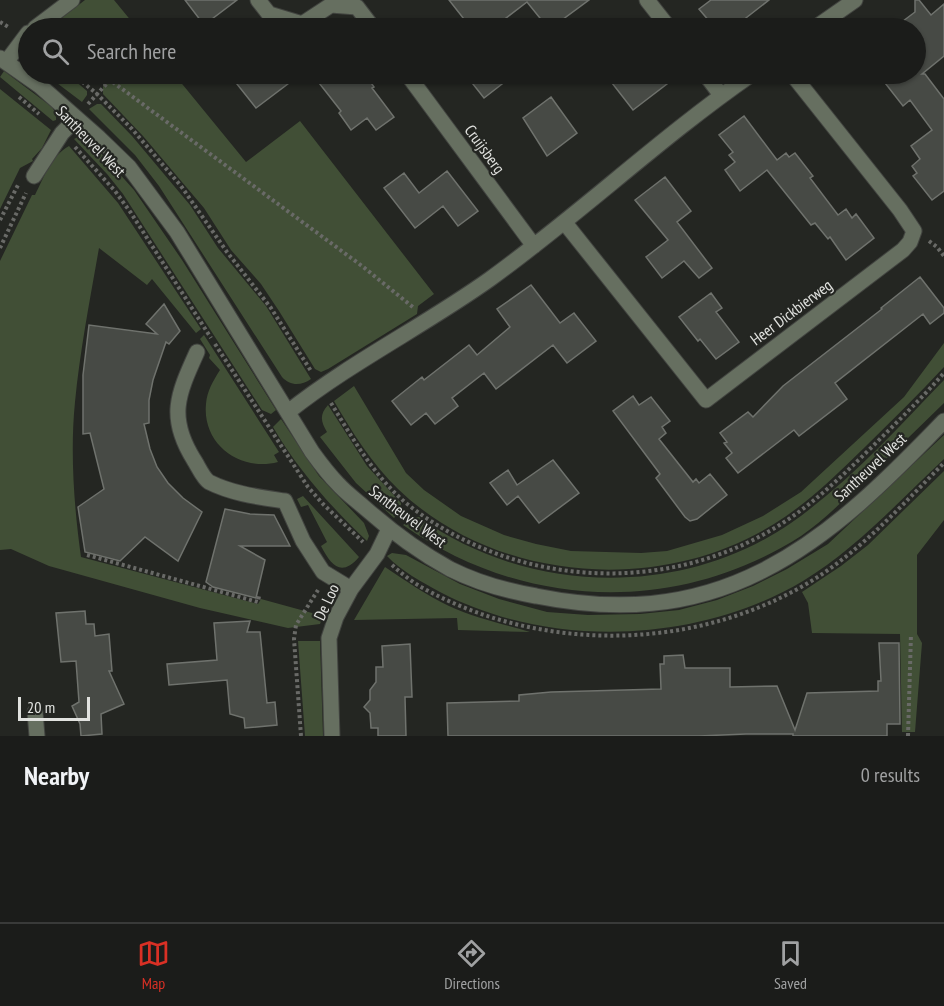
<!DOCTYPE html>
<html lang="en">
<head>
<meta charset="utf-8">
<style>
	:root { --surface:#1b1c1a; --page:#282927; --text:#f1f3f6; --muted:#a0a1a2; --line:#393a39; --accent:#d93025 }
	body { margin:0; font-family:"PT Sans Narrow",sans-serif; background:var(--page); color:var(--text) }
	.scale { position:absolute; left:18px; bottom:15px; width:72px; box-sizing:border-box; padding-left:6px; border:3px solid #e1e2df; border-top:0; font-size:16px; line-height:21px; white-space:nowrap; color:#e1e2df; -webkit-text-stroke:4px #242622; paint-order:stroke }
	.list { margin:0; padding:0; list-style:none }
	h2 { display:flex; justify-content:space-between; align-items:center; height:78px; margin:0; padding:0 24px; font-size:26px }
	h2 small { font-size:20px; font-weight:400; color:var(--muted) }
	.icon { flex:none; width:33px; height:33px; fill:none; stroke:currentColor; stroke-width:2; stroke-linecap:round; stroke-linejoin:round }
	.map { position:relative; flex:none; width:944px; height:736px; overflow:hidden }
	.search { position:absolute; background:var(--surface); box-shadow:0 2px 4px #0004; left:18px; right:18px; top:18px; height:66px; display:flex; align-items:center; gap:15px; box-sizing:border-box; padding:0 21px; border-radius:33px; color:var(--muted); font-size:22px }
	.sheet { height:186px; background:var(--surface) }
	nav { display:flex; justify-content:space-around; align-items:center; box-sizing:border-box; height:84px; border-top:2px solid var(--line); background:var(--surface); font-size:16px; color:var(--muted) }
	nav a { display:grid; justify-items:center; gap:3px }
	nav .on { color:var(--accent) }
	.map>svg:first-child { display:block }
	.green { fill:#414f36 }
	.building { fill:#474a45; stroke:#6f726d; stroke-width:1.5 }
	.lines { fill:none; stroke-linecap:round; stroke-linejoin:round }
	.minor-casing { stroke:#424440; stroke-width:17 }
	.path { stroke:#696a67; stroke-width:4; stroke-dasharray:3 3; stroke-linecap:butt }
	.minor { stroke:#666f60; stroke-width:15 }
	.labels { text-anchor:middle; stroke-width:4.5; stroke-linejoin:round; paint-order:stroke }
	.street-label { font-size:16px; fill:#e1e2df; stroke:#242622 }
</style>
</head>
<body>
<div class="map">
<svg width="944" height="736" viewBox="0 0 944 736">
	<rect width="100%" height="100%" fill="#242622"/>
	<path class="green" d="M85,0H114L137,28H49Z
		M4,71L52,107L56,114V120L53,121L0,77Z
		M45,74H67L87,91V95L82,102Z
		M92,74H174L246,162L300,121L434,294L418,306L417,314L328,369L321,372L315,369L279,311L261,284L231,250L204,208L143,136L103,94V84Z
		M0,89L51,130L42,148L32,159L33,161L20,168L0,209Z
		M97,104H101L132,136L190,205L218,248L266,306L311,379C301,386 290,386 282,377L159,186L135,155L89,109Z
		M78,137L91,142L134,190L182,260L276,410L271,414L262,410L123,194L107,174L74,139Z
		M69,146L118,203L201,329L196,333L152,279L147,285L99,248C90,299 80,351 75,402C70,452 74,507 81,557L258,604L261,599L323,616L320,624L288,628L200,608L49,566L11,549L0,550V261L32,195H35C44,177 51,156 69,146Z
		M204,335L279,452L274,455L278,462C241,472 202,445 206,404C207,391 213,381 220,370L209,358L210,355L200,339Z
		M944,343V367C918,395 891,421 864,448C835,476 808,503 774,524C660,595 496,583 398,489C372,464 352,432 334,401L354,386L406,473L424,490L461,516L504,535L536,544L571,551L641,553L667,551L722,535L763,516L801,492L904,397Z
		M944,380V403C917,429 890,456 862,482C843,501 823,521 801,536C677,615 523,610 403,525L413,517H419C527,595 681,599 791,523C848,483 896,430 944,380Z
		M328,405L367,466L401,503V510L394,518L356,483L320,437L327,432C321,422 319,415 328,405Z
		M281,419L319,476L364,523L369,536L367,541C331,507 298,470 273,427Z
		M944,435V459C898,502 857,548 803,581C697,644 549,649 440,592C422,582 401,571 387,556L392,553L406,555L460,584L499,599L547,612L588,615L640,614L679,610L717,600L753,586L787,569L828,544Z
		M944,471V520L917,555V634L922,643L915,732H902L900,634L812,633L808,603L802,592L841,566L868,545Z
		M303,496L359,557C341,578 331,565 321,546L327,542L308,505L301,507L297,499Z
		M385,567C406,581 426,595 449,606C475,618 503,624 530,632L458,630L457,618L354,620Z
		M298,641H320L323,736H305Z"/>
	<path class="building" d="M185,0H237L204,25Z
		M449,0H589L551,28H548L527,2L493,28H471Z
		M711,0H769L733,28H715L699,9Z
		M915,0H919L931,15L944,4V56L922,74H925L944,99V191L932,200L913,176L917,173L912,166L920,159L911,146L932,130L910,100L903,106L878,74H915V28H894L915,12Z
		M229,74H301L256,108Z
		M312,74H365L374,87L372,88L394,117L376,130L367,118L351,130L339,113L341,111Z
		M465,74H515L484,98Z
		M605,74H680L633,110Z
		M551,97L577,133L547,156L523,118Z
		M744,116L777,160L786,153L789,157L795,153L813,176L810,178L838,215L846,209L852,218L856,214L874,238L846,260L830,237L828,239L815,223L811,225L767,170L740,191L725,170L735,162L729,155L733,152L719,135Z
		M447,171L478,211L458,226L443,206L415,228L384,188L404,173L419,193Z
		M665,177L691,211L677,222L712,268L699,278L684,261L662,278L646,257L668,240L635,200Z
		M920,277L944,308V313L930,324L923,314L835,383L847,399L799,436L794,430L738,473L726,458L732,453L724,443L727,442L720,433L748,412L753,417L783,386L882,309L881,308Z
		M531,285L560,323L574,313L596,341L567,363L553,345L496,389L484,373L452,398L458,406L435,424L426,413L411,425L392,401L422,377L424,380L469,345L477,355L510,327L497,309Z
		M711,293L722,308L716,312L739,342L716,359L700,339L698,341L679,317Z
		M164,304L180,331L169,344L166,342L153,380L149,400V423L144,424L150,449L157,467L168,483L183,498L202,512L178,561L145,537L120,561L85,552L78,507L104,489L90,433L83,434V375L89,325L157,334L146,324Z
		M633,396L639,405L651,397L670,421L662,427L666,433L659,439L693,482L696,479L699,483L710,474L727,495L697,519L690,521L685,517L656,478L660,474L613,411Z
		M553,460L579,493L539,523L518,496L507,505L490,483L508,470L517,485Z
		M225,509L250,514L274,515L290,546H240L265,560L256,598L213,587L206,582Z
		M85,611L86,624H94L95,636L109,634L112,671H109L124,704L101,714L102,734L81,736L80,724L72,706L79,702L76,661L61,662L56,613Z
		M250,621L247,632H260L267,703L275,702L277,725L245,728L244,718L230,714L227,680L169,685L167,664L217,660L214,623Z
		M879,643H899L900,724H887V736H793V734H746L699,736H448L447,703L519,701V695L551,692L661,689L660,664H664V656L683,655L685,668H730V687L777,686L795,730L807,693L878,691V681H881Z
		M410,644L412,697H405L406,736H378V728H371L370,713L364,707L370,700V690L376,682V667H383L382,646Z"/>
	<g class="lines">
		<g class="minor-casing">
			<path id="minor" d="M258,0L269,14L302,24L331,5L357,7L373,28
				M647,0L669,28
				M35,28L72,0
				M815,28L855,0
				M0,58L40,86L99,138L129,167L177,232L312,452C320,463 328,474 338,484C346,493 356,500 365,508C391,531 419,552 450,569C476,582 507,591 536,596C616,612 689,608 762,571C833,535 890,477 944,421
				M7,61L28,33
				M407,74L534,246
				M705,74L721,95
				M34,176L62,133L76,119
				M565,223L706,400L903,250L910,242L914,231L900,210L792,74
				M197,352C178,394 167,417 194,460C198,466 203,478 209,482C233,494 259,497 285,501L303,541L323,572L351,589
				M288,412C351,362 424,326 490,279C580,214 661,137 752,74
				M35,712L37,736
				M332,736L329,638L336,617L351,589L377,554L389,529"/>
		</g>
		<path class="path" d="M0,22L10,28
			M73,74L97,94L132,129L181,186L227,252L271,308L311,371
			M19,97L39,114
			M88,104L110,80L362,266L414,308
			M75,147L115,191L131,213L211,338
			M0,220L18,185
			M929,241L937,247L944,256
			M0,248L26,193
			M215,344L308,487L323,504L363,542
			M331,403C353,439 377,481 411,507C514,586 661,596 773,529C812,506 842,476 874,445C898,421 922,398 944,373
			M87,555L258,602L259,596
			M392,565C401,573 411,581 421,587C539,653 692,652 808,583C860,552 902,505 944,463
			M301,736L294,639L296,625L318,590
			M908,736L911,634"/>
		<use href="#minor" class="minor"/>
	</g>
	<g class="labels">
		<g class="street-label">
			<text transform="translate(91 141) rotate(46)" y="6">Santheuvel West</text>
			<text transform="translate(485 149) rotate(54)" y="6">Cruijsberg</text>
			<text transform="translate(791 312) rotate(-37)" y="6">Heer Dickbierweg</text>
			<text transform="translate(870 467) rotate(-43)" y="6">Santheuvel West</text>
			<text transform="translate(408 516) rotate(37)" y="6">Santheuvel West</text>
			<text transform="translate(326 602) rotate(-65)" y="6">De Loo</text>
		</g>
	</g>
</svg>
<div class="scale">20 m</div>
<div class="search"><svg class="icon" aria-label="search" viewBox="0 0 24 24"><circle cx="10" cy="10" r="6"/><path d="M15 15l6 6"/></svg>Search here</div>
</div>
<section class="sheet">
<h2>Nearby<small>0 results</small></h2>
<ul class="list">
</ul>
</section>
<nav>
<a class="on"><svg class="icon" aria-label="map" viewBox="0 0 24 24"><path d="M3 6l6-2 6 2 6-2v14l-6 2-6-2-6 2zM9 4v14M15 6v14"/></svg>Map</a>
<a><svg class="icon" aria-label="directions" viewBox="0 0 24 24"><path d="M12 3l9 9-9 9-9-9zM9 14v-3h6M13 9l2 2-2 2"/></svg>Directions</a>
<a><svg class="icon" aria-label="saved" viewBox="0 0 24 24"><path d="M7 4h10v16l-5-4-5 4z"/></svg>Saved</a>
</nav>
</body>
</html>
